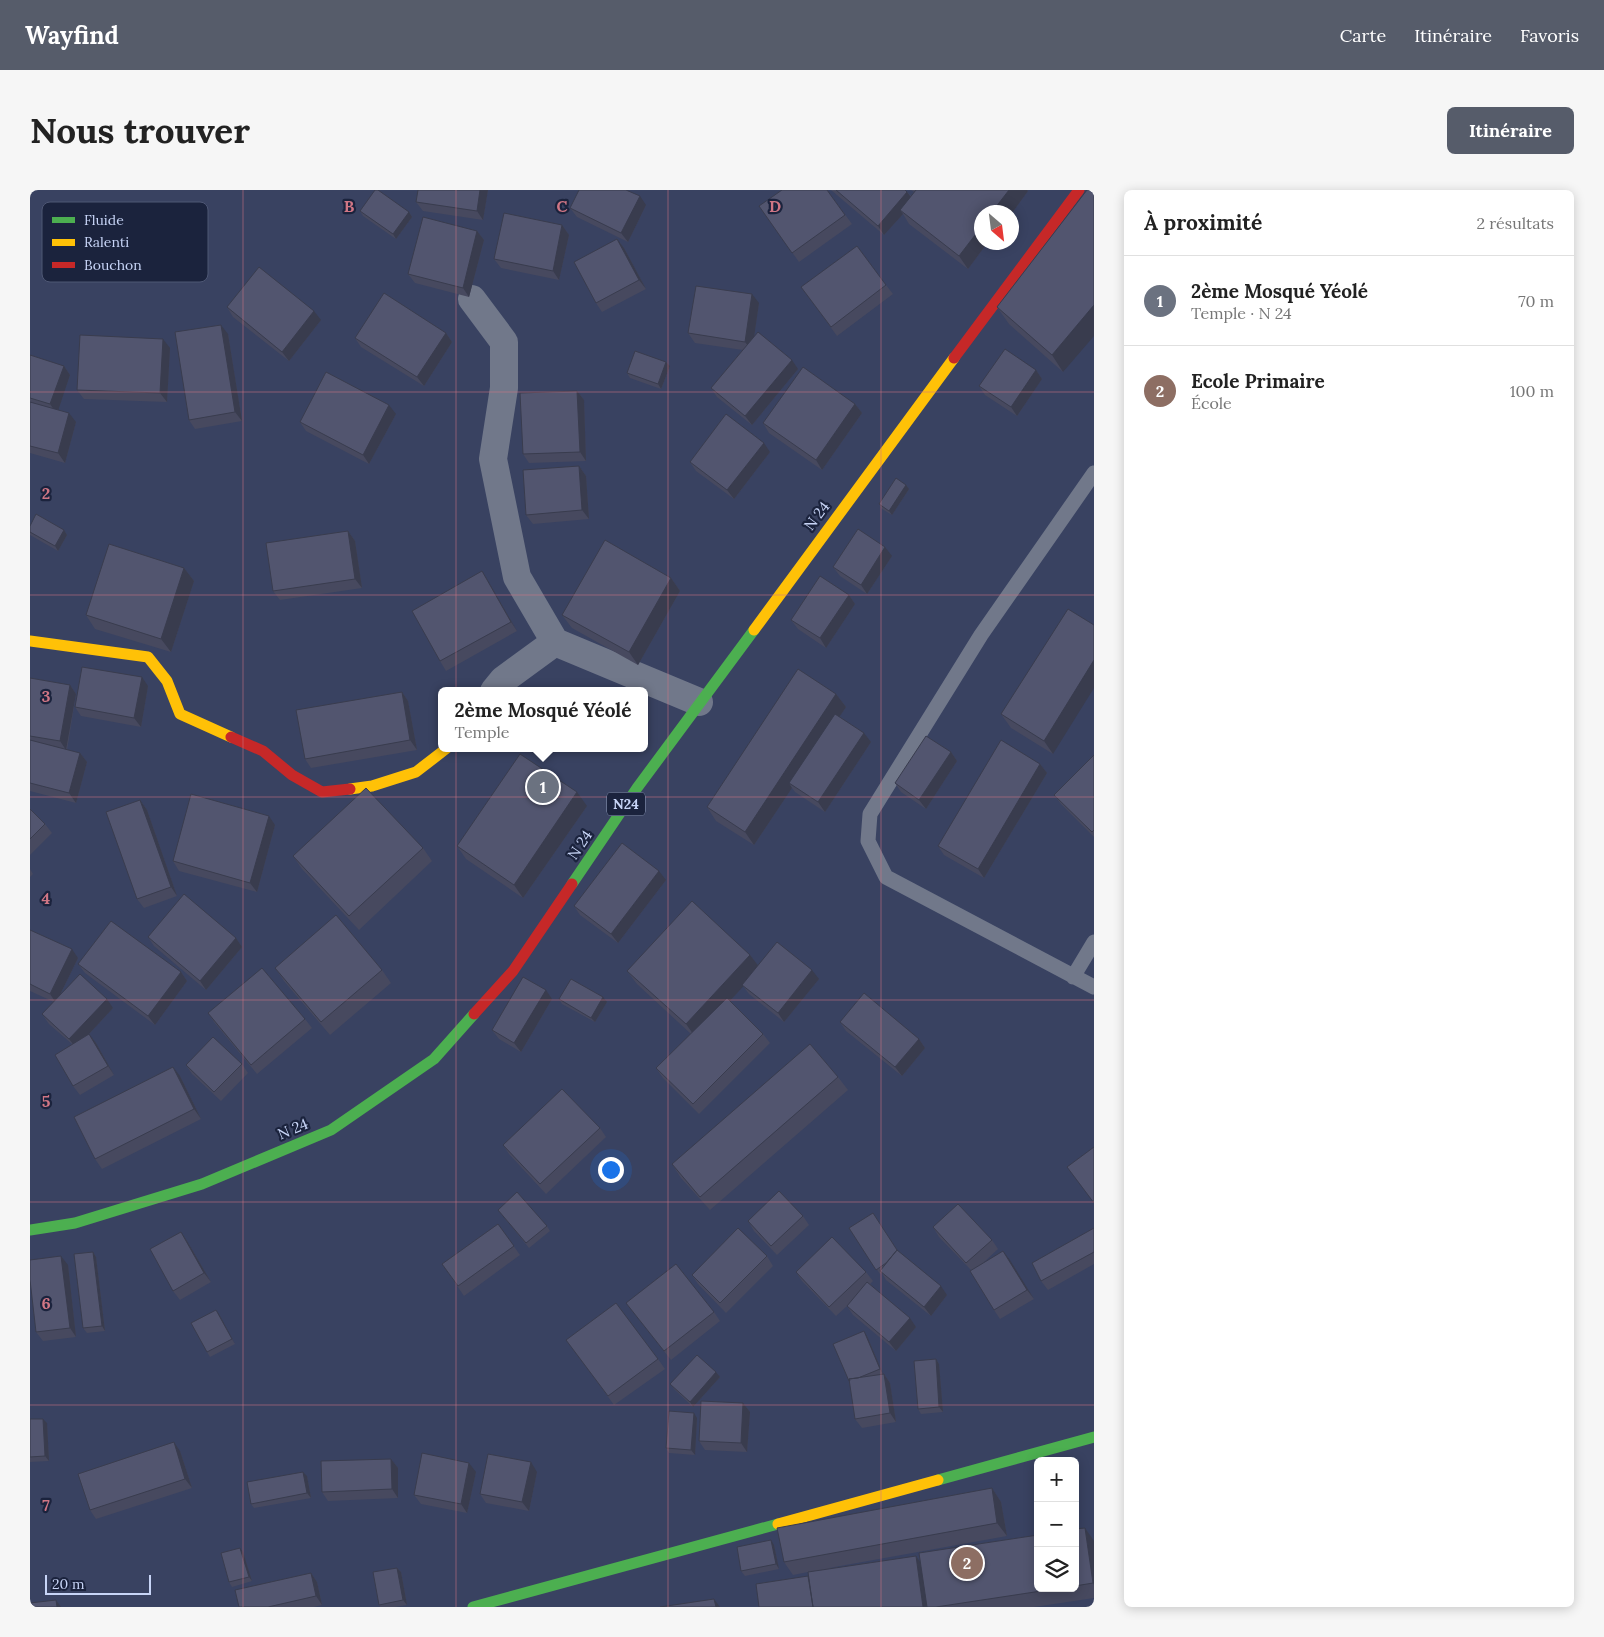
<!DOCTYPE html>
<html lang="fr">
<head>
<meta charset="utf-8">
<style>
	:root { --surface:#fff; --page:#f6f6f6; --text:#222; --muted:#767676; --line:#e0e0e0; --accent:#565c6a }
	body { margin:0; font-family:Lora,serif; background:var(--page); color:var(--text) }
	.controls { position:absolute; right:15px; bottom:15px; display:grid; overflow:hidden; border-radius:8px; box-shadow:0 2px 12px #0003 }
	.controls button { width:45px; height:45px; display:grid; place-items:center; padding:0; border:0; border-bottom:1px solid var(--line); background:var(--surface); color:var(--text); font:25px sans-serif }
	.compass { position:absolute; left:944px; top:15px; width:45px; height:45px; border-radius:50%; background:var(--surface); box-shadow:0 2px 12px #0003; rotate:152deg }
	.scale { position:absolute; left:15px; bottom:12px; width:106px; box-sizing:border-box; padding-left:5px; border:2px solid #c8d5f7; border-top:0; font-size:14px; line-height:18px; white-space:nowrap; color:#c8d5f7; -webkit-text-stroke:4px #1b233d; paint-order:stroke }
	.you { position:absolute; left:580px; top:979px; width:18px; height:18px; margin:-12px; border:4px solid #fff; border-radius:50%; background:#1a73e8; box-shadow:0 0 0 8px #1a73e833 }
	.badge { display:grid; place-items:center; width:32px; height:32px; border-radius:50%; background:var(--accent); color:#fff; font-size:16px; font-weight:700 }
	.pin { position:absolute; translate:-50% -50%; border:2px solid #fff; box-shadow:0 1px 5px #0006 }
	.popup { position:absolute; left:408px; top:497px; width:210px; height:65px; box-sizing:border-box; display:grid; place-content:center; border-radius:8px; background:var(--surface); filter:drop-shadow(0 1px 4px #0005); font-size:16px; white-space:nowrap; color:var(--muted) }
	.popup b { font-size:19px; color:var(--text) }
	.popup::after { content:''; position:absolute; left:50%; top:100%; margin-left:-10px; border:10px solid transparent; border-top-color:var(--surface) }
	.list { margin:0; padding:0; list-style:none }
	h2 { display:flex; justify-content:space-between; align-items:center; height:65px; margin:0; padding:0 20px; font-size:21px }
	h2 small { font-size:16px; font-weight:400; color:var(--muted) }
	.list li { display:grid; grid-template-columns:32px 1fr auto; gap:15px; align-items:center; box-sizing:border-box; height:90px; padding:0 20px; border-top:1px solid var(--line) }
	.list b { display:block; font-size:19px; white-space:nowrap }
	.list p { margin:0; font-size:16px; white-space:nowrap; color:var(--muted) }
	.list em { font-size:16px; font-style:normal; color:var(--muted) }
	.icon { flex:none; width:28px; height:28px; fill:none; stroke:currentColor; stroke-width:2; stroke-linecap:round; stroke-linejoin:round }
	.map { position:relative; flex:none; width:1064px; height:1417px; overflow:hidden; border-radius:8px }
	header { display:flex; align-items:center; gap:30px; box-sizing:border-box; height:70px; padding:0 25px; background:var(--accent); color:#fff }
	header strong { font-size:24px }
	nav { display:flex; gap:28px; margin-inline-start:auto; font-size:18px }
	.intro { display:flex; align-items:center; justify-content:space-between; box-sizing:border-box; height:120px; padding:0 30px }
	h1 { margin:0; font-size:35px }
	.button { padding:12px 22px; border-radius:8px; background:var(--accent); color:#fff; font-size:18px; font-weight:700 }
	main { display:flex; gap:30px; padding:0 30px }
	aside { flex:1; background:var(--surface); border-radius:8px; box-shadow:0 2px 12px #0003 }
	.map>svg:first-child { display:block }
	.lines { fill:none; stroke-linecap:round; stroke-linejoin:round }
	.lane { stroke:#71788a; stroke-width:15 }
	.street { stroke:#71788a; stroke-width:28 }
	.fast { stroke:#4caf50; stroke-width:11 }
	.slow { stroke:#ffc107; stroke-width:11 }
	.jam { stroke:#c62828; stroke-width:11 }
	.wall { fill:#47495f }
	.shaded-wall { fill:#393c4e }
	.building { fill:#52556f; stroke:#393c4e }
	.grid { fill:none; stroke:#d07685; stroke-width:1; stroke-opacity:0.55 }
	.labels { text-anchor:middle; stroke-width:4.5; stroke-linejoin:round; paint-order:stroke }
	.shield { fill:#1b233d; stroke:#94a0bf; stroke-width:1 }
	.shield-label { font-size:14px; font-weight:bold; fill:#c8d5f7 }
	.street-label { font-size:15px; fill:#c8d5f7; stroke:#1b233d }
	.key { fill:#1b233d; stroke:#4f5875; stroke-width:1 }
	.key-label { font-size:14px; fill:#c8d5f7 }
	.grid-label { font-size:16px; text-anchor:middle; font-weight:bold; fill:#d07685; stroke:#1b233d; stroke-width:4.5; stroke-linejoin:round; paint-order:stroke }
</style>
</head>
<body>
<header>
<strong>Wayfind</strong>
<nav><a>Carte</a><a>Itinéraire</a><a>Favoris</a></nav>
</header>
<div class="intro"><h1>Nous trouver</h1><a class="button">Itinéraire</a></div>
<main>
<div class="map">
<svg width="1064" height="1417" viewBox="0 0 1064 1417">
	<rect width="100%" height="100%" fill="#394261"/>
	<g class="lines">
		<path class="lane" d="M1064,283L951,445L840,624L838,651L856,687L1064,797
			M1043,787L1064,752"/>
		<path class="street" d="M442,109L474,152V198L463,269L487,387L525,452
			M464,501L473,490L525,452L669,512"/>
		<path class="fast" d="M542,694L607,598L724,440
			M0,1040L45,1033L172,994L301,940L404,869L444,824
			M908,1290L1064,1247
			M443,1417L748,1334"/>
		<path class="slow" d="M724,440L924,168
			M0,451L118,467L137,491L150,524L201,547
			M320,599L342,596L386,582L417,558
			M748,1334L908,1290"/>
		<path class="jam" d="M924,168L1049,0
			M201,547L233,561L262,585L292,602L320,599
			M444,824L483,781L542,694"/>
	</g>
	<path class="wall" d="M388,0H458L453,30L393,21L386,12Z
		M797,0L822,34L769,72L729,16Z
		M801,0H875L881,6L884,2L881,0H997L998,1L982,23L952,22V52H958L938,79L879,34L873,24L854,45Z
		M1057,0L1033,182L979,134L967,117Z
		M616,15L598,52L547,27L540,18Z
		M330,21L379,22L382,27L366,49L333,26Z
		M532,35L539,45L529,90L471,78L464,69Z
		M447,41L454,50L439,107L385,93L378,84Z
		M587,49L594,58L616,99L572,122L566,113Z
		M856,95L863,104L807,146L778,106Z
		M729,113L724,146L768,179L722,235L687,207L681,198L713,160L665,153L658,143Z
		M197,117L291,130L259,171L203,127Z
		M416,143L422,152L394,196L331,157L325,148Z
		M198,144L212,231L165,239L159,230Z
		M140,158L137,212L54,209L47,200Z
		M0,165L34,176L40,185L28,220L46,232L35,273L0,263Z
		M636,172L640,176L631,199L600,188L597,183Z
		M1006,180L1012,189L987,226L955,205L949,196Z
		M547,201L554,210L556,271L499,273L493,264Z
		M825,214L832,223L792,280L739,243L733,233Z
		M366,224L339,274L276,241L270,232Z
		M740,262L704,309L666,281L660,272Z
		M549,276L556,286L559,329L503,334L496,325Z
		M876,295L879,299L862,325L852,319L849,314Z
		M0,336L34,340L37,345L28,361L0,345Z
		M318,341L325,351L332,398L250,410L243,401Z
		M862,366L837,404L810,386L803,377Z
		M154,378L164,391L141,462L65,439L56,425Z
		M452,381L458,391L487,441L416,481L410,471Z
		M641,388L650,401L608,475L542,438L532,425Z
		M819,405L825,414L796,458L768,439L761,430Z
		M1064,435L1023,564L981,538L971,524Z
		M0,488L40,495L46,504L37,560L50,563L57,572L46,613L0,601Z
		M118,496L111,537L51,526L45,517Z
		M372,502L378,511L387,560L281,578L275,569Z
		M806,504L816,517L809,527L841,552L795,622L765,602L762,598L724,655L686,631L677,617Z
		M921,562L927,571L896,619L871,602L865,593Z
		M1064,565V647L1031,614L1024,605Z
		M1010,574L1017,583L954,688L914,665L908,656Z
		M110,610L117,620L147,706L114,718L107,709Z
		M557,616L493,708L436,669L427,656Z
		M0,619L15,634L22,643L0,665Z
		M245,635L227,702L149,681L143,671Z
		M393,658L402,671L329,740L272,679L263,666Z
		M0,679L3,684L0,687Z
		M636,690L588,753L550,725L544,716Z
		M0,740L48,768L30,805L83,818L58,845L59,844L66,853L84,885L50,905L43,896L42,854L19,834L12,824L24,812L0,801Z
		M118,747L206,748L212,757L176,800L124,756Z
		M720,765L728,776L789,789L754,832L719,804L713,796L700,811L733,844L740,853L669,924L633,888L626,878L661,844L607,794L597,781Z
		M48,774L151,782L157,791L125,835L55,783Z
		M245,778L352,780L361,793L300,845L254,791Z
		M522,809L491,862L469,849L462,840Z
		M529,809L577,812L565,832L532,814Z
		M178,823L275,829L282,838L227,884L184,832Z
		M810,832L889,849L895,858L872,886L816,841Z
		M212,874L218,883L191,911L162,884L156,875Z
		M150,886L171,929L72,979L65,969Z
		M808,887L818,900L680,1020L651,988L642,974Z
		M570,938L576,947L516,1004L479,964L473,955Z
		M468,1020L517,1036L520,1041L499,1058Z
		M773,1026L779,1035L747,1065L724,1041L718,1031Z
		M468,1034L490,1065L434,1106L412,1074Z
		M903,1037L962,1050L968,1059L953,1073L973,1061L1004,1109L970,1129L964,1120L941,1080L909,1047Z
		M819,1038L868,1061L917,1105L901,1126L856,1090L852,1083L850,1084Z
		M1064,1038V1074L1018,1100L1011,1091Z
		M151,1042L157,1051L181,1092L150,1110L143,1101Z
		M63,1062L66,1067L75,1141L57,1143L53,1138Z
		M737,1066L743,1076L696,1123L668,1094L662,1085Z
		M38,1075L46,1147L13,1151L6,1142Z
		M766,1082H836L843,1091L840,1094L886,1137L866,1161L823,1125L817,1116L806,1126L772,1091Z
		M596,1113L684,1122L690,1131L641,1170Z
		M186,1120L205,1154L180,1167L177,1162Z
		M837,1146L853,1184H854L860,1193L866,1232L832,1238L825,1229L820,1193L819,1191Z
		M543,1159L628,1169L635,1179L584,1215Z
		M906,1169L909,1174L913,1222L891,1224L888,1219Z
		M686,1182L690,1187L663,1217L644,1199L640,1194Z
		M713,1213L720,1222L717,1262L675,1260L669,1251Z
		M667,1228L665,1265L639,1263L636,1258Z
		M0,1229L17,1233L19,1271L0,1272Z
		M150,1261L162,1298L66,1329L60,1320Z
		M361,1269L368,1278V1308L298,1311L292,1302Z
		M446,1282L437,1323L391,1314L384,1305Z
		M507,1282L499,1321L456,1313L450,1304Z
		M277,1286L281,1308L224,1318L221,1314Z
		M962,1298L971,1312L977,1346L799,1378L891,1373L1008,1398H1045V1339L1064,1351V1408L1004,1417H729L778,1386V1382L763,1385L754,1372Z
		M744,1355L749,1379L715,1386L711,1381Z
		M213,1362L222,1391L202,1397L199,1392Z
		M367,1378L371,1382L377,1415L365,1417H350L349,1415Z
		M281,1383L287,1392L292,1415L284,1417H209Z"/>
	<path class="shaded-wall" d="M450,0H458L453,30L447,21Z
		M979,0H997L998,1L982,23L962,22Z
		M877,2L884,11L870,20L873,24L854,45L848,36Z
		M610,6L616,15L598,52L591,43Z
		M379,22L382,27L366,49L363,44Z
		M532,35L539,45L529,90L523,81Z
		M952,36V52H958L938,79L929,66Z
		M447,41L454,50L439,107L433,98Z
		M587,49L594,58L616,99L609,90Z
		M722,104L729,113L722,161L715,152Z
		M1064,115V146L1033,182L1022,165Z
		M284,121L291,130L259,171L252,162Z
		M191,135L198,144L212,231L205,222Z
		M416,143L422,152L394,196L387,187Z
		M133,149L140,158L137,212L130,203Z
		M762,170L768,179L722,235L715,226Z
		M636,172L640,176L631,199L628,194Z
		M34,176L40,185L27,224L20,214Z
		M1006,180L1012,189L987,226L981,217Z
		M547,201L554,210L556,271L550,262Z
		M825,214L832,223L792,280L786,270Z
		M359,215L366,224L339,274L333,265Z
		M39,223L46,232L35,273L28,263Z
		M734,253L740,262L704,309L697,300Z
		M549,276L556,286L559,329L552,320Z
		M876,295L879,299L862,325L859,321Z
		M34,340L37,345L28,361L25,356Z
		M318,341L325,351L332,398L325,389Z
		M855,357L862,366L837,404L831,395Z
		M154,378L164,391L141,462L131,449Z
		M452,381L458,391L487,441L481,432Z
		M641,388L650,401L608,475L599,462Z
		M819,405L825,414L796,458L790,448Z
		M1064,470V498L1023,564L1014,551Z
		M112,487L118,496L111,537L104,528Z
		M40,495L46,504L36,560L30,551Z
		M372,502L378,511L387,560L380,550Z
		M806,504L816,517L763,596L759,593L762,598L724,655L715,642Z
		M834,543L841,552L795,622L788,612Z
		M921,562L927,571L896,619L889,610Z
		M50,563L57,572L46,613L39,603Z
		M1010,574L1017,583L954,688L948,679Z
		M547,602L557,616L493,708L484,695Z
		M110,610L117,620L147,706L141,697Z
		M239,626L245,635L227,702L220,693Z
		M629,681L636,690L588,753L581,744Z
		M206,748L212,757L176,800L170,791Z
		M42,759L48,768L26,813L20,804Z
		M720,765L730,778L666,848L656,834Z
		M782,780L789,789L754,832L748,823Z
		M151,782L157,791L125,835L118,826Z
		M516,800L522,809L491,862L484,853Z
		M573,807L577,812L565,832L561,828Z
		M77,809L83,818L46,858L39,849Z
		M59,844L66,853L84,885L78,876Z
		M889,849L895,858L872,886L865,877Z
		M143,877L150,886L171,929L164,919Z
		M151,1042L157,1051L181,1092L174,1083Z
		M973,1061L980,1070L1004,1109L997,1100Z
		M63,1062L66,1067L75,1141L72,1136Z
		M31,1066L38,1075L46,1147L40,1138Z
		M911,1096L917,1105L901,1126L894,1117Z
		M186,1120L189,1124L205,1154L202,1149Z
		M880,1128L886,1137L866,1161L859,1152Z
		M834,1141L837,1146L853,1184L850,1179Z
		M906,1169L909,1174L913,1222L909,1217Z
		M686,1182L690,1187L663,1217L660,1212Z
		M854,1184L860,1193L866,1232L860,1223Z
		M713,1213L720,1222L717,1262L711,1253Z
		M664,1223L667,1228L665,1265L661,1260Z
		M13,1229L17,1233L19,1271L15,1266Z
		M144,1252L150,1261L162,1298L155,1289Z
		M361,1269L368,1278V1308L362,1299Z
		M501,1272L507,1282L499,1321L492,1312Z
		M439,1273L446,1282L437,1323L431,1314Z
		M273,1282L277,1286L281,1308L277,1303Z
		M962,1298L971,1312L977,1346L967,1333Z
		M1055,1338L1064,1351V1395L1063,1393Z
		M741,1350L744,1355L749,1379L746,1374Z
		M210,1358L213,1362L222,1391L219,1387Z
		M886,1366L895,1379L900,1417H893Z
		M367,1378L371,1382L377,1415L373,1410Z
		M281,1383L287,1392L292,1415L286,1406Z
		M684,1409L690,1417H686Z
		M26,1410L31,1417H27Z"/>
	<path class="building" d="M345,0H348L379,22L363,44L330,21Z
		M388,0H450L447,21L386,12Z
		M549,0H596L610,6L591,43L540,18Z
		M752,0H797L815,25L762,63L729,16Z
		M806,0H875L877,2L848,36Z
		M886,0H979L962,22H952V36L929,66L870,20Z
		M1057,0H1064V115L1022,165L967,117Z
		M474,23L532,35L523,81L464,69Z
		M393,27L447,41L433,98L378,84Z
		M587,49L609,90L566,113L544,72Z
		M827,56L856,95L801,137L771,97Z
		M229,77L284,121L252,162L197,117Z
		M666,96L722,104L715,152L658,143Z
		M354,103L416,143L387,187L325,148Z
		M191,135L205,222L159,230L145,142Z
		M728,142L762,170L715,226L681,198Z
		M50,145L133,149L130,203L47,200Z
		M975,159L1006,180L981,217L949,196Z
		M605,161L636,172L628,194L597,183Z
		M0,165L34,176L20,214L0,208Z
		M773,177L825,214L786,270L733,233Z
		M296,182L359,215L333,265L270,232Z
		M547,201L550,262L493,264L490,203Z
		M0,212L39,223L28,263L0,256Z
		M696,224L734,253L697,300L660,272Z
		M549,276L552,320L496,325L493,280Z
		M866,288L876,295L859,321L849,314Z
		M6,324L34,340L25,356L0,342V336Z
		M828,339L855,357L831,395L803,377Z
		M318,341L325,389L243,401L236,353Z
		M575,350L641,388L599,462L532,425Z
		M79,354L154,378L131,449L56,425Z
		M452,381L481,432L410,471L382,421Z
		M790,386L819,405L790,448L761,430Z
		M1038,419L1064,435V470L1014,551L971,524Z
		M52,477L112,487L104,528L45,517Z
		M768,479L806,504L715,642L677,617Z
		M0,488L40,495L30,551L0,546Z
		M372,502L380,550L275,569L266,520Z
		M805,524L834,543L788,612L759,593Z
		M896,546L921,562L889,610L865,593Z
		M0,550L50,563L39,603L0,593Z
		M971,550L1010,574L948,679L908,656Z
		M490,564L547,602L484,695L427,656Z
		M1064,565V640L1062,642L1024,605Z
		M336,598L393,658L319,726L263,666Z
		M161,604L239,626L220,693L143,671Z
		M110,610L141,697L107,709L76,622Z
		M0,619L15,634L0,649Z
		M592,653L629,681L581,744L544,716Z
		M154,704L206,748L170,791L118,747Z
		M662,711L720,765L656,834L597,781Z
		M306,725L352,780L291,832L245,778Z
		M81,731L151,782L118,826L48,774Z
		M0,740L42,759L20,804L0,794Z
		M747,752L782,780L748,823L712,795Z
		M232,778L275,829L221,875L178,823Z
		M50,784L77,809L39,849L12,824Z
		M493,787L516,800L484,853L462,840Z
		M541,789L573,807L561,828L529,809Z
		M834,803L889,849L865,877L810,832Z
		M697,808L733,844L663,914L626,878Z
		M59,844L78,876L43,896L25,865Z
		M183,847L212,874L184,902L156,875Z
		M780,854L808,887L670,1007L642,974Z
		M143,877L164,919L65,969L44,927Z
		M532,899L570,938L510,994L473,955Z
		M1064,957V1013L1037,977Z
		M749,1001L773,1026L741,1056L718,1031Z
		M487,1002L517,1036L496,1053L468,1020Z
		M928,1014L962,1050L936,1073L903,1037Z
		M843,1023L867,1060L856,1073L846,1080L819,1038Z
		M468,1034L484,1056L428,1096L412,1074Z
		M708,1038L737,1066L690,1113L662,1085Z
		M1064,1038V1062L1011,1091L1002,1073Z
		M151,1042L174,1083L143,1101L120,1059Z
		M802,1047L836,1082L799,1117L766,1082Z
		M867,1060L911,1096L894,1117L850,1081Z
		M973,1061L997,1100L964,1120L940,1081Z
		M63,1062L72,1136L53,1138L44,1064Z
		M31,1066L40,1138L6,1142L0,1090V1070Z
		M646,1074L684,1122L634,1161L596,1113Z
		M837,1092L880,1128L859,1152L817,1116Z
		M586,1113L628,1169L578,1206L536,1150Z
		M186,1120L202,1149L177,1162L161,1133Z
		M834,1141L850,1179L828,1188L819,1189L820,1191H819L803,1154Z
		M667,1165L686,1182L660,1212L640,1194Z
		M906,1169L909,1217L888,1219L884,1171Z
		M854,1184L860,1223L825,1229L819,1189Z
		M671,1211L713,1213L711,1253L669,1251Z
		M639,1221L664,1223L661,1260L636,1258Z
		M0,1229H13L15,1266L0,1267Z
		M144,1252L155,1289L60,1320L48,1284Z
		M392,1263L439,1273L431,1314L384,1305Z
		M458,1264L501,1272L492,1312L450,1304Z
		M361,1269L362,1299L292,1302L291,1271Z
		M273,1282L277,1303L221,1314L217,1292Z
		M962,1298L967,1333L754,1372L747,1338Z
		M1055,1338L1063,1393L1045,1396V1339Z
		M1008,1345V1398H1031L906,1417H897L889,1363Z
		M741,1350L746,1374L711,1381L707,1357Z
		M210,1358L219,1387L199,1392L191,1363Z
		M886,1366L893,1417H783L778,1382Z
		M367,1378L373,1410L349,1415L343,1382Z
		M281,1383L286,1406L238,1417H209L205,1400Z
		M778,1386L783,1417H729L726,1394Z
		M684,1409L686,1417H630Z
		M26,1410L27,1417H0V1413Z"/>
	<path class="grid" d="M213,0V1417M426,0V1417M638,0V1417M851,0V1417M0,202H1064M0,405H1064M0,607H1064M0,810H1064M0,1012H1064M0,1215H1064"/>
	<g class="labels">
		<rect class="shield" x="577" y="602.5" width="38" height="23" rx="4"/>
		<g class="shield-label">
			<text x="596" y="619">N24</text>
		</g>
		<g class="street-label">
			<text transform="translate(787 326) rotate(-53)" y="5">N 24</text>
			<text transform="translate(550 655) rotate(-56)" y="5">N 24</text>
			<text transform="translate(263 939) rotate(-23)" y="5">N 24</text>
		</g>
	</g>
	<rect x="12" y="12" width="166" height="80" rx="8" class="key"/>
	<rect x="22" y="27" width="23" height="6" fill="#4caf50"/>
	<rect x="22" y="49" width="23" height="7" fill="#ffc107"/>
	<rect x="22" y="72" width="23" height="6" fill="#c62828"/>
	<g class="key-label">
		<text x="54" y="35">Fluide</text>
		<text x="54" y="57">Ralenti</text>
		<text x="54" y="80">Bouchon</text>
	</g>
	<g class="grid-label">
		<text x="319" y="22">B</text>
		<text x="532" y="22">C</text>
		<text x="745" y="22">D</text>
		<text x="16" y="309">2</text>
		<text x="16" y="512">3</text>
		<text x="16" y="714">4</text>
		<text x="16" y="917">5</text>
		<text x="16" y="1119">6</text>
		<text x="16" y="1321">7</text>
	</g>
</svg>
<div class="controls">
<button>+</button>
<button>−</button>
<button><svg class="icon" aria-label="layers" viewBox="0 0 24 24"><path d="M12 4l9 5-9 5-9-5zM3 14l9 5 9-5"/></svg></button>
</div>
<svg class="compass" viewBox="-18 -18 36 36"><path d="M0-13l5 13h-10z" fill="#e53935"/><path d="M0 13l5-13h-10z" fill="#767676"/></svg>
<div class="scale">20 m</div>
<div class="you"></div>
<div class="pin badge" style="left:513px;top:597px;background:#6b7280">1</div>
<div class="popup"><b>2ème Mosqué Yéolé</b>Temple</div>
<div class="pin badge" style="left:937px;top:1373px;background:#8d6e63">2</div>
</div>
<aside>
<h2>À proximité<small>2 résultats</small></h2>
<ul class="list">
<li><span class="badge" style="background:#6b7280">1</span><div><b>2ème Mosqué Yéolé</b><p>Temple · N 24</p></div><em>70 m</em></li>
<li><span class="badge" style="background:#8d6e63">2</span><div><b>Ecole Primaire</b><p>École</p></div><em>100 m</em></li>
</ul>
</aside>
</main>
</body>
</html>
